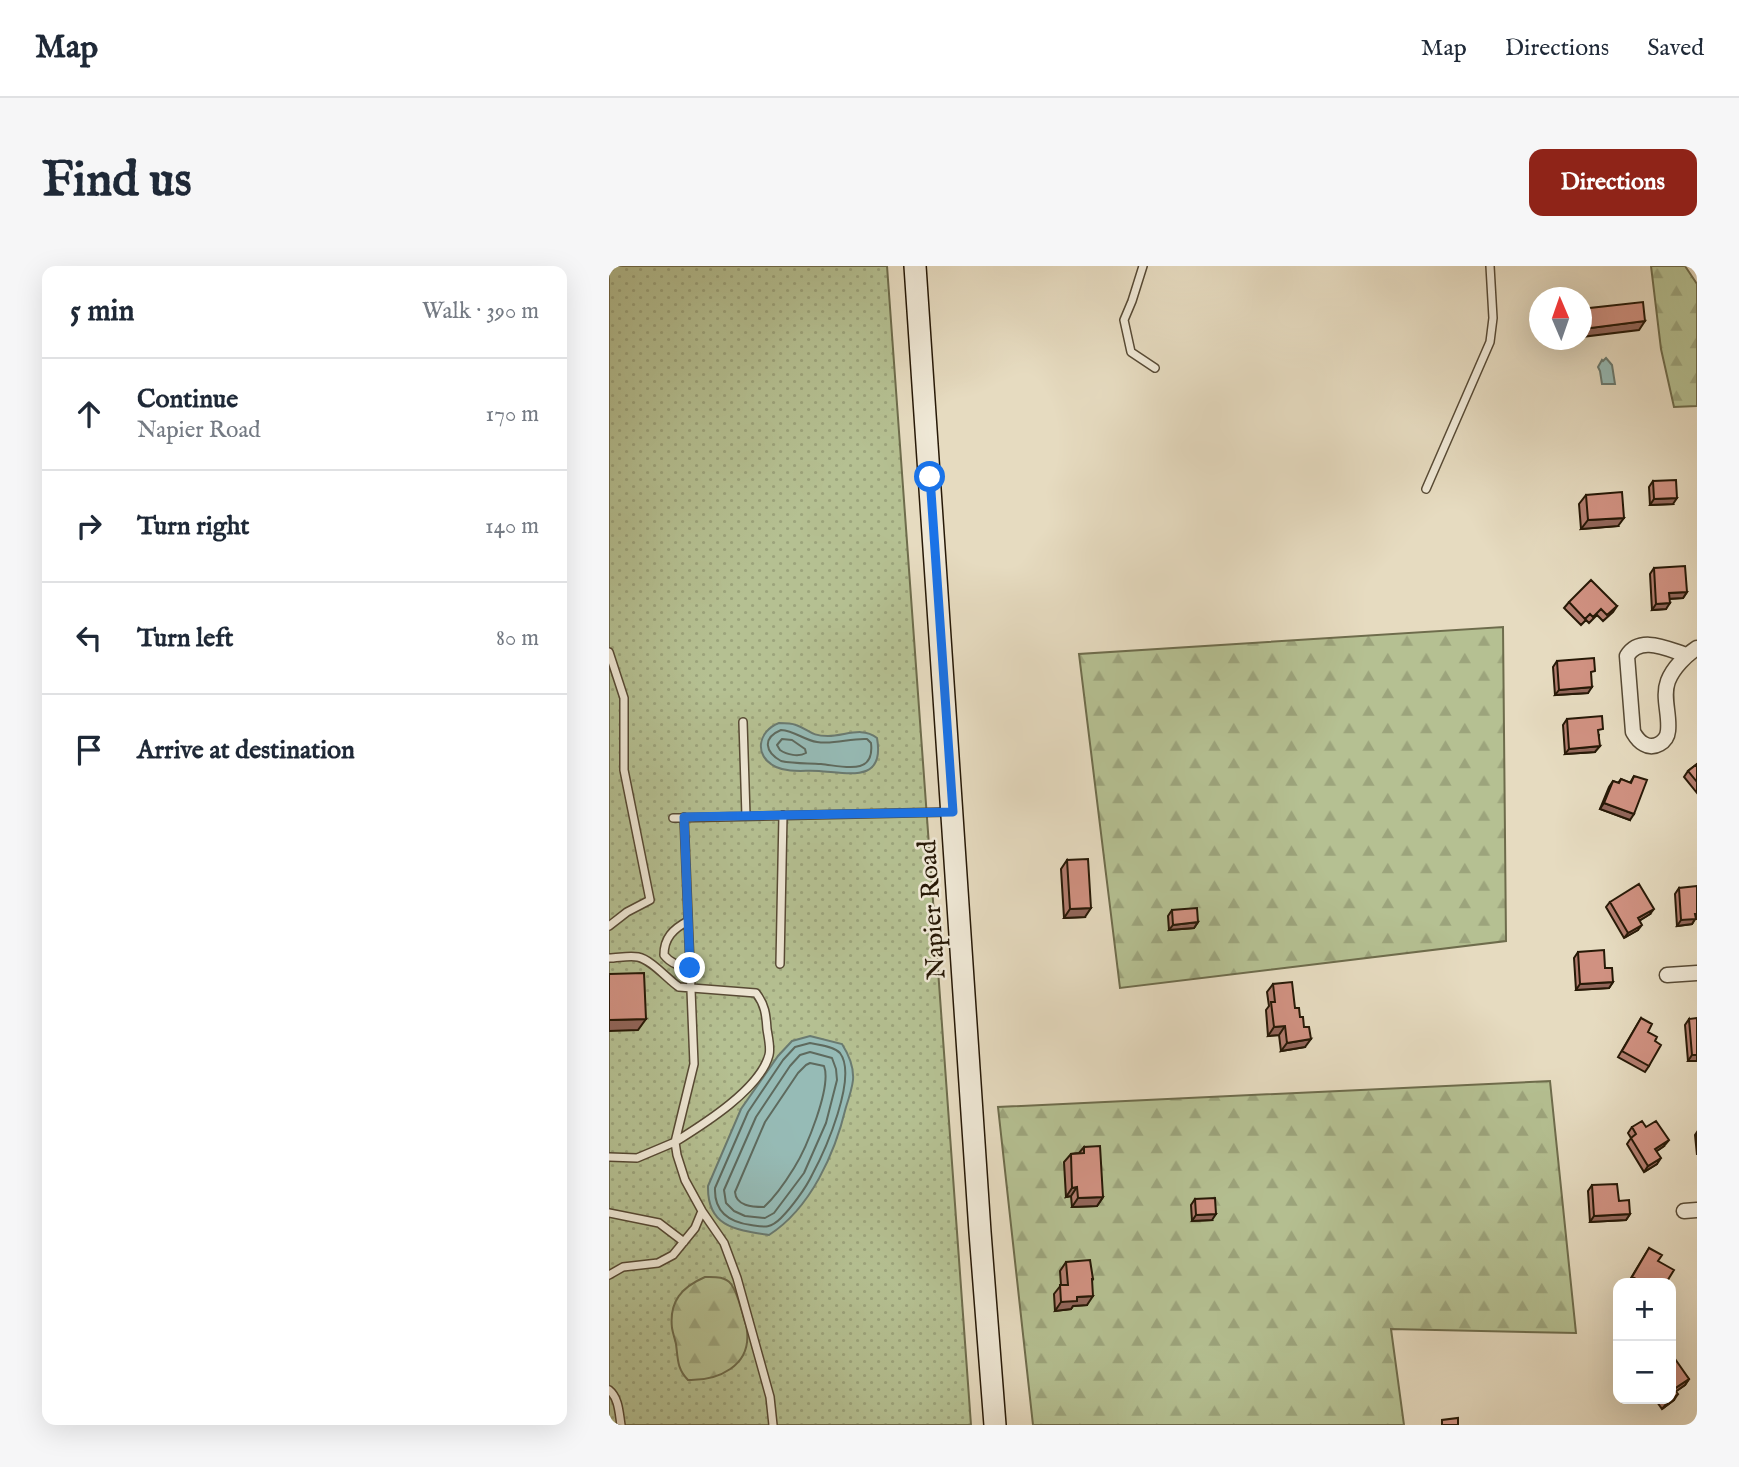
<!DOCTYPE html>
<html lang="en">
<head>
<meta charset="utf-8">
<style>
	:root { --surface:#fff; --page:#f6f6f7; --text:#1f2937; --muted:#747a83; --line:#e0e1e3; --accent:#8f2418 }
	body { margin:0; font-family:"IM FELL English",serif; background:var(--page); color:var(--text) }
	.controls { position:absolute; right:21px; bottom:21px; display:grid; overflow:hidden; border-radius:14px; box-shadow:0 7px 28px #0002 }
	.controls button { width:63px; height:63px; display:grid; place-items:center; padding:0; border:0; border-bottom:2px solid var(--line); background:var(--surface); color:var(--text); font:35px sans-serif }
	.compass { position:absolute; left:920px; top:21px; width:63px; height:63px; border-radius:50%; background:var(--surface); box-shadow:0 7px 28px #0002; rotate:358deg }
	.stop { position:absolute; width:21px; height:21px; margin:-16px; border:5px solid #1a73e8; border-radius:50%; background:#fff }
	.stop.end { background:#1a73e8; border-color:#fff; box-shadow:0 2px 7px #0008 }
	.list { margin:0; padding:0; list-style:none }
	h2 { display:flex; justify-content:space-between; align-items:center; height:91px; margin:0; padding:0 28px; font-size:30px }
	h2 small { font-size:23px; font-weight:400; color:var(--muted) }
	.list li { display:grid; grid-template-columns:46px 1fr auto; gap:21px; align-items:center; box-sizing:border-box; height:112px; padding:0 28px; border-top:2px solid var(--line) }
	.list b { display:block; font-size:26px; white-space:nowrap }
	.list p { margin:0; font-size:23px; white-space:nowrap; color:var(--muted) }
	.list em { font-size:23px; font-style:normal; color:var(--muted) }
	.icon { flex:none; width:38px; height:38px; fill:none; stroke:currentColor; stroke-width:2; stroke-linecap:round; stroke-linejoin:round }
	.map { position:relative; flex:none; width:1088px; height:1159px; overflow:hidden; border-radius:14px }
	header { display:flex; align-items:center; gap:42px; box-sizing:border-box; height:98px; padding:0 35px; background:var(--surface); border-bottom:2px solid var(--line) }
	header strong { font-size:33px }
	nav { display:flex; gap:38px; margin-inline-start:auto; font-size:24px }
	.intro { display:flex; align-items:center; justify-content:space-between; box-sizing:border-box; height:168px; padding:0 42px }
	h1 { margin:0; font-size:49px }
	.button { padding:18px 32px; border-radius:14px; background:var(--accent); color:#fff; font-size:24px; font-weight:700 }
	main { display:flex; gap:42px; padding:0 42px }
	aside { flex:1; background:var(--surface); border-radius:14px; box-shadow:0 7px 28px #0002 }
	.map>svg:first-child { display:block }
	.grass { fill:url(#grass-dots); stroke:#6e6c4c; stroke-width:2 }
	.forest { fill:url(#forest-firs); stroke:#6e6c4c; stroke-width:2 }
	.water { fill:#96bbb6; stroke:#6a7a70; stroke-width:2 }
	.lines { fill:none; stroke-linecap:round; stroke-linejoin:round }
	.shore { stroke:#5e6a5e; stroke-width:2 }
	.lane-casing { stroke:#574a35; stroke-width:10 }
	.street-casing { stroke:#574a35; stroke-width:17 }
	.secondary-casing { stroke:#271907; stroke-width:24 }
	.lane { stroke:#efe8d6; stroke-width:7 }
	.street { stroke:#efe8d6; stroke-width:14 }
	.secondary { stroke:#efe8d6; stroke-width:21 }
	.wall { fill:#b37d6f; stroke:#271907; stroke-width:2 }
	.shaded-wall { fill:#92665a; stroke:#271907; stroke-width:2 }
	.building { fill:#d09181; stroke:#271907; stroke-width:2 }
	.route { stroke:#1a73e8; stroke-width:9 }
	.labels { text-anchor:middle; stroke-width:5; stroke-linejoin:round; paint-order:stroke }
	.street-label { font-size:26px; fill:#271907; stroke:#efe8d6 }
</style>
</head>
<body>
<header>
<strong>Map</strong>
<nav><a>Map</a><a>Directions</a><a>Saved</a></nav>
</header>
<div class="intro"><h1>Find us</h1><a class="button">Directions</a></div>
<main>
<aside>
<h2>5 min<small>Walk · 390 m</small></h2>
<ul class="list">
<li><svg class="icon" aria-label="ahead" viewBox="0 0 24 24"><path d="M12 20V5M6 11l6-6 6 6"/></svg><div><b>Continue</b><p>Napier Road</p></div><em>170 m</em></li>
<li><svg class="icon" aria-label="right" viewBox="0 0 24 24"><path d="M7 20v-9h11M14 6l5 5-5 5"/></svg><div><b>Turn right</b></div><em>140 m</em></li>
<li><svg class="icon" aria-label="left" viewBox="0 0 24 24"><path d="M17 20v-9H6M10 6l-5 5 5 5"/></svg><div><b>Turn left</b></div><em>80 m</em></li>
<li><svg class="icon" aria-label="arrive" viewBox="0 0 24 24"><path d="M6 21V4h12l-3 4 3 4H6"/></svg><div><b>Arrive at destination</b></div></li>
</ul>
</aside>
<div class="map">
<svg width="1088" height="1159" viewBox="0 0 1088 1159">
	<defs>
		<pattern id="grass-dots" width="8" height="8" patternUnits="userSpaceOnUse" patternTransform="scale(1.75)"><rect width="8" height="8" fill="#b5c092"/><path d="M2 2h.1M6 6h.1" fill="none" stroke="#9ca47c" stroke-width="1.8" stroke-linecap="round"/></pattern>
		<pattern id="forest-firs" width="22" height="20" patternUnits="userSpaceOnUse" patternTransform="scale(1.75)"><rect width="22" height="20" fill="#b5c092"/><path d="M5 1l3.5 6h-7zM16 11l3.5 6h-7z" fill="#9ca47c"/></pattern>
	</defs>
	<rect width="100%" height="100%" fill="#e6dbc0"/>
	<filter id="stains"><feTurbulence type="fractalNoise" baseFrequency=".00286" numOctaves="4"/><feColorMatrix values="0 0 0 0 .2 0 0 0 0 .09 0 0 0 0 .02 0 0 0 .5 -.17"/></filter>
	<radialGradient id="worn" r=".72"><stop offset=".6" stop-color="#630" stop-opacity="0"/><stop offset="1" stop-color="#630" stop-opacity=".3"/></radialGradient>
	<path class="grass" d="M0,0H278L362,1159H0Z"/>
	<path class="forest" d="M1042,0H1076L1088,18V140L1065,141L1052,83Z
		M894,361L897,675L511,722L470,388Z
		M941,815L967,1067L782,1063L795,1159H424L389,841Z
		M96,1011C105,1011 116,1010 122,1018C128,1026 131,1039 134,1049C135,1054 138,1060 138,1065C142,1100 109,1115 79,1114C68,1103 69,1093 67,1078C66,1073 64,1068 63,1062C60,1035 73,1021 96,1011Z"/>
	<path class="water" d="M997,92L1003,99L1006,118H993L991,105L989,101L993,94L994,95Z
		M170,457C176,457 182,457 187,459C201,464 201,470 219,470C236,470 253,460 268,472C276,517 240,507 210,505C196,504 180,507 167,501C144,490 149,465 170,457Z
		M201,770L233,778C240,789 245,801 244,814C243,823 240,832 237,841C226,887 202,942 160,969C127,964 98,961 99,920L132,843L169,790L183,775Z"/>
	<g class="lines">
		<path class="shore" d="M172,464C186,465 195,474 208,476C225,479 241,472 258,473L262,477C266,511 233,500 212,498C198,497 186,498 172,495C156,486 153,472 172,464Z
			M173,473L183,474L196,483L197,487C190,491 178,489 171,484L168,479Z
			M201,777C210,779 225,780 231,787C249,811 216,885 203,909C197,922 182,942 172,952C161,963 155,961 142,959C120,956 105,946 106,922L139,846L174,794L186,781Z
			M201,786L223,792L227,803L228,814L217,857L195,907L165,947L156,952L136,950L125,945L117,937L115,924L147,851L181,800L191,789Z
			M201,797L215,800C223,821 197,883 185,902C177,915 166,931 155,941C143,941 127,940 126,926L156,856L189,807L197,799Z"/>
		<g class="lane-casing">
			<path id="lane" d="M534,0L523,35L515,54L522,86L546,102
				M817,223L881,76L884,52L881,0
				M0,386L15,432V504L41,634L18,646L0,660
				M134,456L137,550
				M64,552L340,546
				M79,655C64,663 55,672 55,689C62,698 71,700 81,702
				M0,692C9,692 20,689 29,691C43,694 58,713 70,721L147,727C156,739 157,748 158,763C159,770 162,782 160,789C151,823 95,858 66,876L68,889L76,914L93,945L115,977L128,1012L161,1131L164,1159
				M171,698L174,549
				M0,891L28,892L66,876L85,798L75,551
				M0,947L50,957L75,976
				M0,1009L14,1001L49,997L64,989L86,962L93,945
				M0,1124C10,1132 10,1147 12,1159"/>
		</g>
		<g class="street-casing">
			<path id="street" d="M1078,389C1058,383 1031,369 1018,390L1024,466C1027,471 1029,475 1035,478C1045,484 1058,476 1059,465C1061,448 1053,431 1059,415C1064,402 1077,389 1088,382
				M1058,709L1088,707
				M1075,945L1088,944"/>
		</g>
		<g class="secondary-casing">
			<path id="secondary" d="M306,0L371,966L386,1159"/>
		</g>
		<use href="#lane" class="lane"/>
		<use href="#street" class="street"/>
		<use href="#secondary" class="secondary"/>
	</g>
	<path class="wall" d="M1044,215L1064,238L1041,239L1040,221Z
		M977,229L1009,260L972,263L970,238Z
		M1045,302L1078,326L1074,332L1060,333L1057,343L1043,344L1041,308Z
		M960,336L1008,340L1004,346L994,355L988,349L980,357L977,354L972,359L955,342Z
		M948,395L982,411L979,427L946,429L944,401Z
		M958,453L990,469L986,486L956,488L954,459Z
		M1088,498V527L1075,511L1079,505Z
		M1025,510L1021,554L991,543L1000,521L1004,515L1009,517L1012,513L1021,517Z
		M458,594L476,651L455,652L452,603Z
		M1070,622L1086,653L1083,658L1068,660L1066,628Z
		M1001,636L1041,648L1030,655L1029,664L1015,672L997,641Z
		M563,644L589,656L585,662L560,664L559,650Z
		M969,686L996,702L1004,716L1000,722L967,724L965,692Z
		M664,718L686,742L696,781L672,785L670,769L659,770L657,744L660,740L658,726Z
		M1032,752L1039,766L1046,775L1040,800L1036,806L1009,791Z
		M1080,753L1088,795H1079L1076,759Z
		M1023,861H1037L1055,880L1048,885V898L1035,906L1018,878L1022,872L1019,867Z
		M1088,866V889L1086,869Z
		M475,881L494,931L488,940L463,941L462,930L457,931L455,896L462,888L470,887Z
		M983,919L1010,935L1021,948L1017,954L981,956L979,925Z
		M586,933L603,954L583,955L582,939Z
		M1040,982L1049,995L1057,1017H1019Z
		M457,996L484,1013L483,1015L478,1039L464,1040L462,1043L446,1045L445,1028L452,1019L451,1005Z
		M1062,1091L1080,1113L1076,1119L1067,1125L1065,1134L1053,1143L1046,1133H1062Z"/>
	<path class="shaded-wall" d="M1036,55L1030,64L972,71V65L974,63Z
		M1068,232L1064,238L1041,239L1045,233Z
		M1015,252L1009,260L972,263L979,254Z
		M1078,326L1074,332L1056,333L1060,327Z
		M1061,337L1057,343L1043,344L1047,338Z
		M983,421L979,427L946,429L950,424Z
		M991,480L986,486L956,488L960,483Z
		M995,537L1025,548L1021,554L991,543Z
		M482,642L476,651L455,652L461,643Z
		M1045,643L1041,648L1025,658L1029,652Z
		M1086,648H1088V653H1086L1083,658L1068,660L1072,654Z
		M589,656L585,662L560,664L564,659Z
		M1033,659L1029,664L1015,672L1019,667Z
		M1004,716L1000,722L967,724L971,718Z
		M37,753L29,764L0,765V754Z
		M676,760L670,769L659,770L665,761Z
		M702,773L696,781L672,785L678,777Z
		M1083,789H1088V795H1079Z
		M1060,874L1055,880L1042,889L1046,883Z
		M1052,892L1048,898L1035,906L1039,900Z
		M468,921L462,930L457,931L463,922Z
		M494,931L488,940L463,941L469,932Z
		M607,948L603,954L583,955L587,949Z
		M1021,948L1017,954L981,956L985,950Z
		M484,1030L478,1039L464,1040L462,1043L446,1045L452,1036L468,1031Z
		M1080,1113L1076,1119L1062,1129L1065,1123Z
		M1069,1128L1065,1134L1053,1143L1058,1137Z"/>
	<path class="building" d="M1034,36L1036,55L974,63L972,43Z
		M1067,214L1068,232L1045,233L1044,215Z
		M1013,226L1015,252L979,254L977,229Z
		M1076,300L1078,326L1060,327L1061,337L1047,338L1045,302Z
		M982,314L1008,340L998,349L992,343L984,351L981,348L976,353L960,336Z
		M985,392L986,405L982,406L983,421L950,424L948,395Z
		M993,450L994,463L989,464L991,480L960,483L958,453Z
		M1088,498V516L1079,505Z
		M1025,510L1038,514L1025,548L995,537L1004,515L1010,517L1012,513L1022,517Z
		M479,593L482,642L461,643L458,594Z
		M1030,618L1045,643L1029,652L1033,659L1019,667L1001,636Z
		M1088,620V648H1086L1087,653L1072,654L1070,622Z
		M588,642L589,656L564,659L563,644Z
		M995,684L996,702H1003L1004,716L971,718L969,686Z
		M35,707L37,753L0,754V708Z
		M683,716L686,742H690L691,751H694L695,761H700L702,773L678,777L676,760L665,761L662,736H666L664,718Z
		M1032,752L1043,758L1039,766L1048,771L1046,775L1052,779L1040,800L1013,785Z
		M1088,752V789H1083L1080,753Z
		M1033,855L1037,861L1047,855L1060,874L1046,883L1052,892L1039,900L1022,872L1027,868L1023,861Z
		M491,880L494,931L469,932L468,921L463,922L462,888L475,887V881Z
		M1008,918L1010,935L1020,934L1021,948L985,950L983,919Z
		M606,932L607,948L587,949L586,933Z
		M1040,982L1053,989L1049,995L1065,1004L1057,1017H1032L1033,1016L1023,1011Z
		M481,994L484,1013H483L484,1030L468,1031V1035L452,1036L451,1019H459L457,996Z
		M1064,1090L1080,1113L1065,1123L1069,1128L1058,1137L1055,1133H1062V1091Z
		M849,1152V1159H833V1154Z"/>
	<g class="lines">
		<path class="route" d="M81,702L75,551L344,546L321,211"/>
	</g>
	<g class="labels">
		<g class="street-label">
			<text transform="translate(322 644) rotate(-94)" y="9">Napier Road</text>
		</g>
	</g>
	<rect width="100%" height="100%" filter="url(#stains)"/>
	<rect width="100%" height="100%" fill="url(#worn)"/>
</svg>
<div class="controls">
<button>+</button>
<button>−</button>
</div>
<svg class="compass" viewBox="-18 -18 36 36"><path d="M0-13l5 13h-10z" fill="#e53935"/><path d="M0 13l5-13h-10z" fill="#747a83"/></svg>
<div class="stop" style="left:321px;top:211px"></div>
<div class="stop end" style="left:81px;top:702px"></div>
</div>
</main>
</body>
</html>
